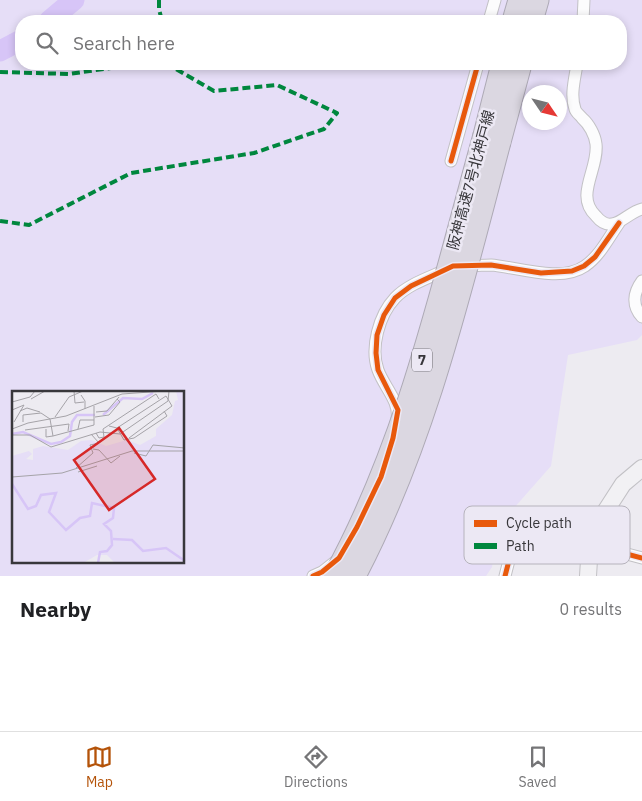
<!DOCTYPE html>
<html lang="en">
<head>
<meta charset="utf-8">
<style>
	:root { --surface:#fff; --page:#f2f2f2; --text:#202124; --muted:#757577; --line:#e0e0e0; --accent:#b45309 }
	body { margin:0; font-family:"IBM Plex Sans","Noto Sans JP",sans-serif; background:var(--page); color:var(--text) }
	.compass { position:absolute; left:522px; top:85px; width:45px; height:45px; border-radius:50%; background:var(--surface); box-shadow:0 2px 8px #0003; rotate:125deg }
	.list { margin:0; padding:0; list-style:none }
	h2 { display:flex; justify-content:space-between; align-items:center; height:65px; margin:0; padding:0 20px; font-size:21px }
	h2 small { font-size:16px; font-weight:400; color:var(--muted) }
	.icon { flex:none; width:28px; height:28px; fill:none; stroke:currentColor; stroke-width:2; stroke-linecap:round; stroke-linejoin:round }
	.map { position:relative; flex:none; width:642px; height:576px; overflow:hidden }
	.search { position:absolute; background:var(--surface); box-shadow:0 2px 8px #0003; left:15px; right:15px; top:15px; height:55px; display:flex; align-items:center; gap:12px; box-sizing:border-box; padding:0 18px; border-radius:20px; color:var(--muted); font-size:19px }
	.sheet { height:155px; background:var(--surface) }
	nav { display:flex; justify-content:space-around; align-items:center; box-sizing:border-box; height:70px; border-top:1px solid var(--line); background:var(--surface); font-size:14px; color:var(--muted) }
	nav a { display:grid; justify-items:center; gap:2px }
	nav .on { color:var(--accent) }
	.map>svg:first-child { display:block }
	.green { fill:#e6def7; fill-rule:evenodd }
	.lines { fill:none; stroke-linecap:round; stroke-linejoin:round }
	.river { stroke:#d7c5f7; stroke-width:21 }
	.street-casing { stroke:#c2c1c5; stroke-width:13 }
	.secondary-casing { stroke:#c2c1c5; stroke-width:18 }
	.highway-casing { stroke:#ada9b5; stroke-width:23 }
	.street { stroke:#fcfcfd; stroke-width:11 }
	.secondary { stroke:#f2f1f4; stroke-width:16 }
	.highway { stroke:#dbd7e1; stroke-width:21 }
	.highway-bridge-casing { stroke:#ada9b5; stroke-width:23; stroke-linecap:butt }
	.highway-bridge { stroke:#dbd7e1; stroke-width:21 }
	.quiet { stroke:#00873e; stroke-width:4; stroke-dasharray:8 4; stroke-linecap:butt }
	.cycleway-casing { stroke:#ece8f4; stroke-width:8 }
	.cycleway { stroke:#e8590c; stroke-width:5 }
	.labels { text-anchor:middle; stroke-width:5; stroke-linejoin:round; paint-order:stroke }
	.shield { fill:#ece8f4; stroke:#6e6c72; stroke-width:1 }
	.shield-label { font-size:14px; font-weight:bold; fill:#38373b }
	.street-label { font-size:15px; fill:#38373b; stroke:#ece8f4 }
	.inset-river { fill:none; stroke:#d7c5f7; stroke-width:2.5 }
	.inset-road { fill:none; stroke:#a5a3a8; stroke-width:1 }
	.view { fill:#d62828; fill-opacity:0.15; stroke:#d62828; stroke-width:2.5 }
	.inset-edge { fill:none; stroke:#38373b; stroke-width:2.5 }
	.key { fill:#ece8f4; stroke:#b6b3bc; stroke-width:1 }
	.key-label { font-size:14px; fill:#38373b }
</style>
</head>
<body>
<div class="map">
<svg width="642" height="576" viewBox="0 0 642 576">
	<rect width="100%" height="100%" fill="#edebf1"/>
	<path class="green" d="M0,0H642V335L637,340L568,355L551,466L499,525L492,567L486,576H0ZM21,21H621V64H21ZM530,92H560V122H530ZM14,392H184V562H14Z"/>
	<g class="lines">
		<path class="river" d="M49,21L74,0
			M0,51L21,40"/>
		<g class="street-casing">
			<path id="street" d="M489,21L495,0
				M583,21L584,0
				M577,64C575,78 570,95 575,109C576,113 580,115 582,118C589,124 595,135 596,144C599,169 574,196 596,216C600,221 606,225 612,224C622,223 630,212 642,209
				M451,161L478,64
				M463,266C472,266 482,265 491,265C517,267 561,283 585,266C600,256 609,237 619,223
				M642,281C633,293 632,306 642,317
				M397,419C400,401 384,387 378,370C370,348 379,315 395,298C408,284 431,277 448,269
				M313,576L322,572L336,561
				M505,576L513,545H593L642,558"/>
		</g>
		<g class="secondary-casing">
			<path id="secondary" d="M588,576L589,560L603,515L623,484L642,468"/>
		</g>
		<g class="highway-casing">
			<path id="highway" d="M513,21L519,0
				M532,21L538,0
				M484,135L502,64
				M500,142L521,64"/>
		</g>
		<use href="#street" class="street"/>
		<use href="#secondary" class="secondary"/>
		<use href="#highway" class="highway"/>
		<g class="highway-bridge-casing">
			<path id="highway-bridge" d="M334,576C409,439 442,285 484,135
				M355,576C426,441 461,289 500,142"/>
		</g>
		<use href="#highway-bridge" class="highway-bridge"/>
		<path class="quiet" d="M159,0V9L162,21
			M0,72L69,74L138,64
			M0,221L29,225L131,173L254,153L324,129L337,113L277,85L214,91L176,69L179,64"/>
		<g class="cycleway-casing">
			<path id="cycleway" d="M451,161L478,64
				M313,576L322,572L339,558L357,527L381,477L393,438L398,410L378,370L376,353L377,335L384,315L395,298L411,286L453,266L491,265L541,273L572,271L584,266L595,257L619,223
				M505,576L513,545H593L642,558"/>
		</g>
		<use href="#cycleway" class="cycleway"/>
	</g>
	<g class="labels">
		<rect class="shield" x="412" y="348.5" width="20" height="23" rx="4"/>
		<g class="shield-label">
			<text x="422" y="365">7</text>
		</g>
		<g class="street-label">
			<text transform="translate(471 180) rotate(-75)" y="5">阪神高速7号北神戸線</text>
		</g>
	</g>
	<g transform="translate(12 391)">
		<rect width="172" height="172" fill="#edebf1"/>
		<path d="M164,0H172V172H103L95,164H85L71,172H0V100L3,99L7,107L4,97L0,93V65L17,60L20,63L14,68L21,69V58L31,55L56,59L69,50L79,49L94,55L115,49L128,54L144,45V38L160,24L163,10L166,9Z" fill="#e6def7"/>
		<path class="inset-river" d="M91,24L111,7L130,8L141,2M0,43L11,41L39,53L49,51L58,45L60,31L65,24H83M0,93L16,118L24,115L29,104L44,102L37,121L54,139L68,127L78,125L80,112L102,117L101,127L92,133L99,140L100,154L95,160L88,161L86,172M101,148L120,149L131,160L154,157L173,170"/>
		<path class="inset-road" d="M62,0L63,12L72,11M69,4L73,10V18M19,8L33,0M0,11L18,6L23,0M0,19L12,14L2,31M8,20L15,17L28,21M84,21L95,20L107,6M43,26L57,6L71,0M83,26L97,24L108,11L105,8M38,28L41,45L82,34V15M11,31V24L29,22L38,28M97,35L105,37L154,5L160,15L117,47M105,37L112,49L122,47L155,25L152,20M0,38L16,32L54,25L110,3L152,0M34,38V46L41,45M66,38L68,29H82M13,39L57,33L56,40M84,42L87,47L92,46L91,38L144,3L147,8M0,44H18L39,56L88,41L108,43L156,10L157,0M81,58L87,59L99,72L108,65M122,62L134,65L141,54L173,57M64,77L81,62L78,54L87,52L79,43M66,81L85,75M0,86L50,82L120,60H173"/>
		<path class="view" d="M107,37L143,88L97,119L62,69Z"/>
		<rect width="172" height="172" class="inset-edge"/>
	</g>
	<rect x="464" y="506" width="166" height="58" rx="8" class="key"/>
	<rect x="474" y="520" width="23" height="7" fill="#e8590c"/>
	<rect x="474" y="543" width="23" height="6" fill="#00873e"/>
	<g class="key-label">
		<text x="506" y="528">Cycle path</text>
		<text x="506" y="551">Path</text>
	</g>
</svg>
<svg class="compass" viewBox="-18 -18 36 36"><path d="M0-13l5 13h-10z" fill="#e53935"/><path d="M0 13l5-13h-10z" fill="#757577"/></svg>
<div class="search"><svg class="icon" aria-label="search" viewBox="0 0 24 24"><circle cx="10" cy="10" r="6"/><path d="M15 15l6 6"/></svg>Search here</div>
</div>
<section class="sheet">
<h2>Nearby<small>0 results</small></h2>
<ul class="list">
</ul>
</section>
<nav>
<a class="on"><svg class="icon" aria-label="map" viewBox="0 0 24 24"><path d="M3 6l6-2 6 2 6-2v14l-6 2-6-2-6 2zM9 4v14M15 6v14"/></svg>Map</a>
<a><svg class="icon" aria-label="directions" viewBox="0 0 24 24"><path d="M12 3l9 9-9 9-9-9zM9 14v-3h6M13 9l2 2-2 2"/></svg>Directions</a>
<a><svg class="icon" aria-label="saved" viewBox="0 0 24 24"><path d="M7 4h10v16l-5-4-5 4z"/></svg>Saved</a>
</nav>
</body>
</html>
